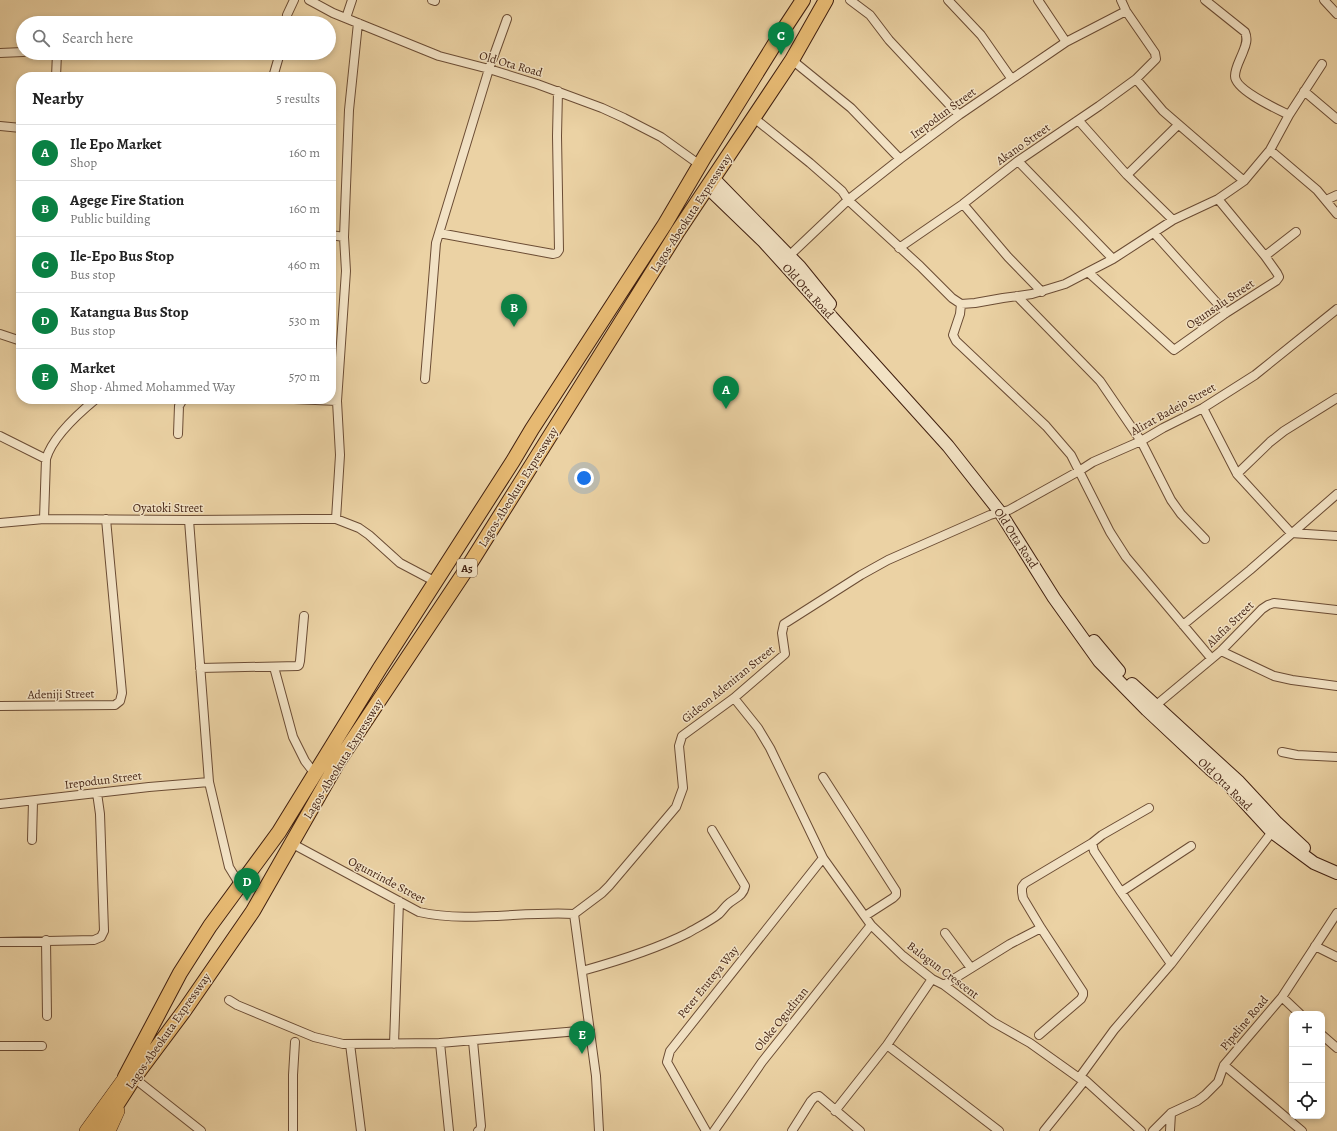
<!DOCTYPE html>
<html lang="en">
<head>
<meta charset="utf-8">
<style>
	:root { --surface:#fff; --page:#f6f6f6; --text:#222; --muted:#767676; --line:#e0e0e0; --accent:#0b8043 }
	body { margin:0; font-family:Alegreya,serif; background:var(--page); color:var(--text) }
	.controls { position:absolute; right:12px; bottom:12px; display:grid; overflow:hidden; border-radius:8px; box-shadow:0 2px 6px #0003 }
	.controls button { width:36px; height:36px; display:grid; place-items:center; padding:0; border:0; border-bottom:1px solid var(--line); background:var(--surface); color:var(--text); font:20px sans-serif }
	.you { position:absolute; left:584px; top:478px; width:14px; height:14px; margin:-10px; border:3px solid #fff; border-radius:50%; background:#1a73e8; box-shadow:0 0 0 6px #1a73e833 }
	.badge { display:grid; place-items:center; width:26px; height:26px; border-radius:50%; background:var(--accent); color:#fff; font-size:13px; font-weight:700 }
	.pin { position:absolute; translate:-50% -33px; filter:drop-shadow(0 1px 2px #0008) }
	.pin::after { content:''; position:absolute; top:21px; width:14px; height:12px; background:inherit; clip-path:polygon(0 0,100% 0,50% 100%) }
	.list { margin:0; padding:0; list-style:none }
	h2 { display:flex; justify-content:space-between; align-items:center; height:52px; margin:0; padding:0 16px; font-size:17px }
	h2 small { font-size:13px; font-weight:400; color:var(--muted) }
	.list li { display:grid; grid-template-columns:26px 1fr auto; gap:12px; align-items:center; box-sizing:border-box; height:56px; padding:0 16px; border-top:1px solid var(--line) }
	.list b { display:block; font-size:15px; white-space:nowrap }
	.list p { margin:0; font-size:13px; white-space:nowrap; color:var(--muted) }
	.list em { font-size:13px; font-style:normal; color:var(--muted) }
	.icon { flex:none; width:22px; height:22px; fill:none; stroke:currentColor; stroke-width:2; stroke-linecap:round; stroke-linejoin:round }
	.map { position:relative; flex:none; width:1337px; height:1131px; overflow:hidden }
	.search { position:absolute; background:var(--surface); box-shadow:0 2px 6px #0003; left:16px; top:16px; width:320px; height:44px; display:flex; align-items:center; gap:10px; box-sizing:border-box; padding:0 14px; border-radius:22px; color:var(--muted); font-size:15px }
	.panel { position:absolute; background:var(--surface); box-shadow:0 2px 6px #0003; left:16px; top:72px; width:320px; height:332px; border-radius:16px }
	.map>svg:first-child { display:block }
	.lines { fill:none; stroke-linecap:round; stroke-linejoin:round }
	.minor-casing { stroke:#6b4c34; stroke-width:10 }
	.secondary-casing { stroke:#401f0f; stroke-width:14 }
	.primary-casing { stroke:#401f0f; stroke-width:14 }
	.trunk-casing { stroke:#401f0f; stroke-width:16 }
	.minor { stroke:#f2e2c4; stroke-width:8 }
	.secondary { stroke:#f2e2c4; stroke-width:12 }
	.primary { stroke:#e6b972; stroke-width:13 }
	.trunk { stroke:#e6b972; stroke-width:14 }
	.labels { text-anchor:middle; stroke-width:3; stroke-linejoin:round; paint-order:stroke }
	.shield { fill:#f2e2c4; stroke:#755a45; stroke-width:1 }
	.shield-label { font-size:11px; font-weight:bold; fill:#401f0f }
	.street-label { font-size:12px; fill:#401f0f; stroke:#f2e2c4 }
</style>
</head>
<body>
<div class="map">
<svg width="1337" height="1131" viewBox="0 0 1337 1131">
	<rect width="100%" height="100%" fill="#ebd2a4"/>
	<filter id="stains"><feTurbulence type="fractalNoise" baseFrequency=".005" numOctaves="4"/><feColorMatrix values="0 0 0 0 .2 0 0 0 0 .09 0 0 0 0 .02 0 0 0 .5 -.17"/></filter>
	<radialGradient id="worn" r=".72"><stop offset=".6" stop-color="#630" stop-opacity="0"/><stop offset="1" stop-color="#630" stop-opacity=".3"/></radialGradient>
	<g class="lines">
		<g class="minor-casing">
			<path id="minor" d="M309,0L333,13L439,56L489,69L537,84L602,108L624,118L661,137L700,165
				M432,0L435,1
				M850,0L870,15L889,40L959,115
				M948,0L981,35L1011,78
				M1038,0L1066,42
				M1324,0L1337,14
				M346,18L352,0
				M286,23L287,15L294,0
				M0,53L23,52
				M792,60L851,108L900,159
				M56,77L57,53
				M273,77L280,53
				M1136,79L1163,111L1244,181
				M1304,91L1337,119
				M1289,115L1322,64
				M754,118L810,163L842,191L848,200L920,266L952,298L961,304L975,303L1003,298L1032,294L1065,284L1088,272L1113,259L1173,220L1218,199L1244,181L1270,150L1289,115C1277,109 1235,90 1235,76C1235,68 1240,60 1243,52C1246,45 1248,39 1245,32L1205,0
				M1079,121L1127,175L1173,220
				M0,126L21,128
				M1270,150L1317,190L1337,214
				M1018,161L1113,259
				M1127,175L1178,125
				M1326,200L1337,195
				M963,204L1008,257L1042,292
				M439,233L553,254L557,253L559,250L557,136L558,91
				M1154,233L1226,313
				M331,235L344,237
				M899,248L963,204L1018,161L1099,106L1136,79L1156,59L1155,53L1126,11L1121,0
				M789,256L848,200L900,159L959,115L1066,42L1126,11
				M1265,256L1296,232
				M1088,272L1174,350L1226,313L1276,281L1279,277L1277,273L1265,256L1218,199
				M1017,296L1100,381L1141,441L1171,500L1181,514L1205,539
				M961,304L960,314L953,335L956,341L1046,426L1071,455L1110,532L1126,557L1211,658
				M0,334L21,341
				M425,379L436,243L489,69L507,19
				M294,399L337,401
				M1203,408L1237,474L1291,533L1337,536
				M178,434L179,406L183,399
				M0,436L46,459
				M1237,474L1270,442L1284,431L1337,398
				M44,519L46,459C52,438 79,413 96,399
				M336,519L340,455L337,401L346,271L344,237L349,110L358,23
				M189,520L209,782L229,867L240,885
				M0,523L44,519L189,520L305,519H336L359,528L369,535L400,563L436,582
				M1183,625L1250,570L1337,494
				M1221,651L1274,676L1292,680L1337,686
				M274,667L293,737L305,761L315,774
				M200,668L298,666L299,665L300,661L304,616
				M734,698L758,728L770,748L823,858L871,925L903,956L932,979L944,985L993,1022L1030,1043L1079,1078L1085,1080L1141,1131
				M0,706L115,705L120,701L122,693L106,519
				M1155,706L1221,651L1262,609L1268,605L1274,603L1337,610
				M1282,752L1297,755L1337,757
				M823,777L896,891V895L893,898L865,916
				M0,804L149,787L209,782
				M1149,808L1102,835L1092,843L1094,851L1121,892L1171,964
				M32,840L33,801
				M291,843L419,912C467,923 524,911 574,914
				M1121,892L1191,846
				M574,914L602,893L609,886L676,807L683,788L679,746L682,736L734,698L785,654L782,633L784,624L861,575L888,560L990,515L1009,510L1079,471L1093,462L1141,441L1163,428L1203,408L1255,375L1337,309
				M574,914L596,1076L599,1131
				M945,933L971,968
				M46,940L47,1016
				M0,942L94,940L101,937L104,931L100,814L97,793
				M1315,946L1337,957
				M582,971C618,961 654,950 688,933C698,927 709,922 719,914C722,911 724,908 727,905C734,898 743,897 745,886L712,830
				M944,985L1010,944L1041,928
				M1282,997L1300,1014
				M229,1000L237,1005L314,1037L343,1044L440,1043L590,1030
				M1039,1035L1081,999L1083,995V992L1041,928L1023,898L1022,892V887L1025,883L1092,843
				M1322,1035L1337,1048
				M473,1041L481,1126L480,1130L478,1131
				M440,1043L449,1131
				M350,1044L361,1131
				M394,1044L399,901
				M887,1045L999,1131
				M0,1046H42
				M1224,1065L1302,1131
				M134,1078L201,1131
				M1079,1078L1114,1030L1171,964L1272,832
				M835,1111L887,1045L932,979
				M293,1131V1075L295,1042
				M706,1131L667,1062L670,1051L823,858
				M714,1131L762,1062L871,925
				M792,1131L811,1101L815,1097L819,1096L860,1131
				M1044,1131L1085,1080
				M1153,1131L1171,1113L1197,1101L1205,1095L1218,1082L1224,1065L1282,997L1337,913
				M1170,1131L1171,1113"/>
		</g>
		<g class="secondary-casing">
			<path id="secondary" d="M713,178L800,267L830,304
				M707,187L764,242L793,274L948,446L1000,512L1054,598L1099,661L1147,710L1210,769L1226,782L1272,832L1314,863L1337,873
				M1094,641L1119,671
				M1132,684L1239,782L1277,823L1304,848"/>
		</g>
		<g class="primary-casing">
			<path id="primary" d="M86,1131L128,1073
				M109,1131L118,1111"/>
		</g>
		<g class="trunk-casing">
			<path id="trunk" d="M125,1077L180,973L210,926L279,832L380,668L513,461L532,429L665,224L705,156L784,29L803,0
				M100,1131L134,1078L184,1011L253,911L338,762L468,567L678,231L792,60L826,0"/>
		</g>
		<use href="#minor" class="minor"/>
		<use href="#secondary" class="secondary"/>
		<use href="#primary" class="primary"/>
		<use href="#trunk" class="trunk"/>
	</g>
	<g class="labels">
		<rect class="shield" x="457" y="559" width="20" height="18" rx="3"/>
		<g class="shield-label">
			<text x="467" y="572">A5</text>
		</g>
		<g class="street-label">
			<text transform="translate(511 64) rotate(16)" y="4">Old Ota Road</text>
			<text transform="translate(943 113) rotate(-36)" y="4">Irepodun Street</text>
			<text transform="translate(1023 144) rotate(-35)" y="4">Akano Street</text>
			<text transform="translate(691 213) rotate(-57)" y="4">Lagos-Abeokuta Expressway</text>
			<text transform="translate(808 291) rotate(48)" y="4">Old Otta Road</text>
			<text transform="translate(1220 304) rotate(-34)" y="4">Ogunsalu Street</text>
			<text transform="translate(1173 409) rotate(-29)" y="4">Alirat Badejo Street</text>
			<text transform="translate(518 487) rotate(-58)" y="4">Lagos-Abeokuta Expressway</text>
			<text x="168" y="512">Oyatoki Street</text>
			<text transform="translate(1016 538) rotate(57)" y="4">Old Otta Road</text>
			<text transform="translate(1230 624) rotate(-44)" y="4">Alafia Street</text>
			<text transform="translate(728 684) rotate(-39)" y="4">Gideon Adeniran Street</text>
			<text transform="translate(61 694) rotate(-1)" y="4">Adeniji Street</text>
			<text transform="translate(343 759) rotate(-58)" y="4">Lagos-Abeokuta Expressway</text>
			<text transform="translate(103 780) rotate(-7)" y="4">Irepodun Street</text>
			<text transform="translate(1225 784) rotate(44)" y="4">Old Otta Road</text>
			<text transform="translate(387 880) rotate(28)" y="4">Ogunrinde Street</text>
			<text transform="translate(943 970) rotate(37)" y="4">Balogun Crescent</text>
			<text transform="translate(708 982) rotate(-51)" y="4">Peter Eruteya Way</text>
			<text transform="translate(781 1019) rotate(-51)" y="4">Oloke Ogudiran</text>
			<text transform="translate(1244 1023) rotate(-50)" y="4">Pipeline Road</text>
			<text transform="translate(168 1031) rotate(-55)" y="4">Lagos-Abeokuta Expressway</text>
		</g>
	</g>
	<rect width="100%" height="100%" filter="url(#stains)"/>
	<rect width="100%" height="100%" fill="url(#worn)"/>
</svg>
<div class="controls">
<button>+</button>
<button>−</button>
<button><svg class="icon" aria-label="locate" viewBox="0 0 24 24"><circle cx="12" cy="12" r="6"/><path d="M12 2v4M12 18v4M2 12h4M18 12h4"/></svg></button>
</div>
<div class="you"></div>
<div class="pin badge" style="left:726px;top:409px">A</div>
<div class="pin badge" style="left:514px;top:327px">B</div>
<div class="pin badge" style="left:781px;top:55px">C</div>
<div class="pin badge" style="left:247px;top:901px">D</div>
<div class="pin badge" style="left:582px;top:1054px">E</div>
<div class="search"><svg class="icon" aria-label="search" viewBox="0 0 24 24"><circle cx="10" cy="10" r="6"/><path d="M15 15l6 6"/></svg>Search here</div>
<section class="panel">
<h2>Nearby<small>5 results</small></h2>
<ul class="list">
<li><span class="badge">A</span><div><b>Ile Epo Market</b><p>Shop</p></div><em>160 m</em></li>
<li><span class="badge">B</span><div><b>Agege Fire Station</b><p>Public building</p></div><em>160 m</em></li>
<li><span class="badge">C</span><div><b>Ile-Epo Bus Stop</b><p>Bus stop</p></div><em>460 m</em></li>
<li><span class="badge">D</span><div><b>Katangua Bus Stop</b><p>Bus stop</p></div><em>530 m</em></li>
<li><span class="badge">E</span><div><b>Market</b><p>Shop · Ahmed Mohammed Way</p></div><em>570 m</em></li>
</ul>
</section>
</div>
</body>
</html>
